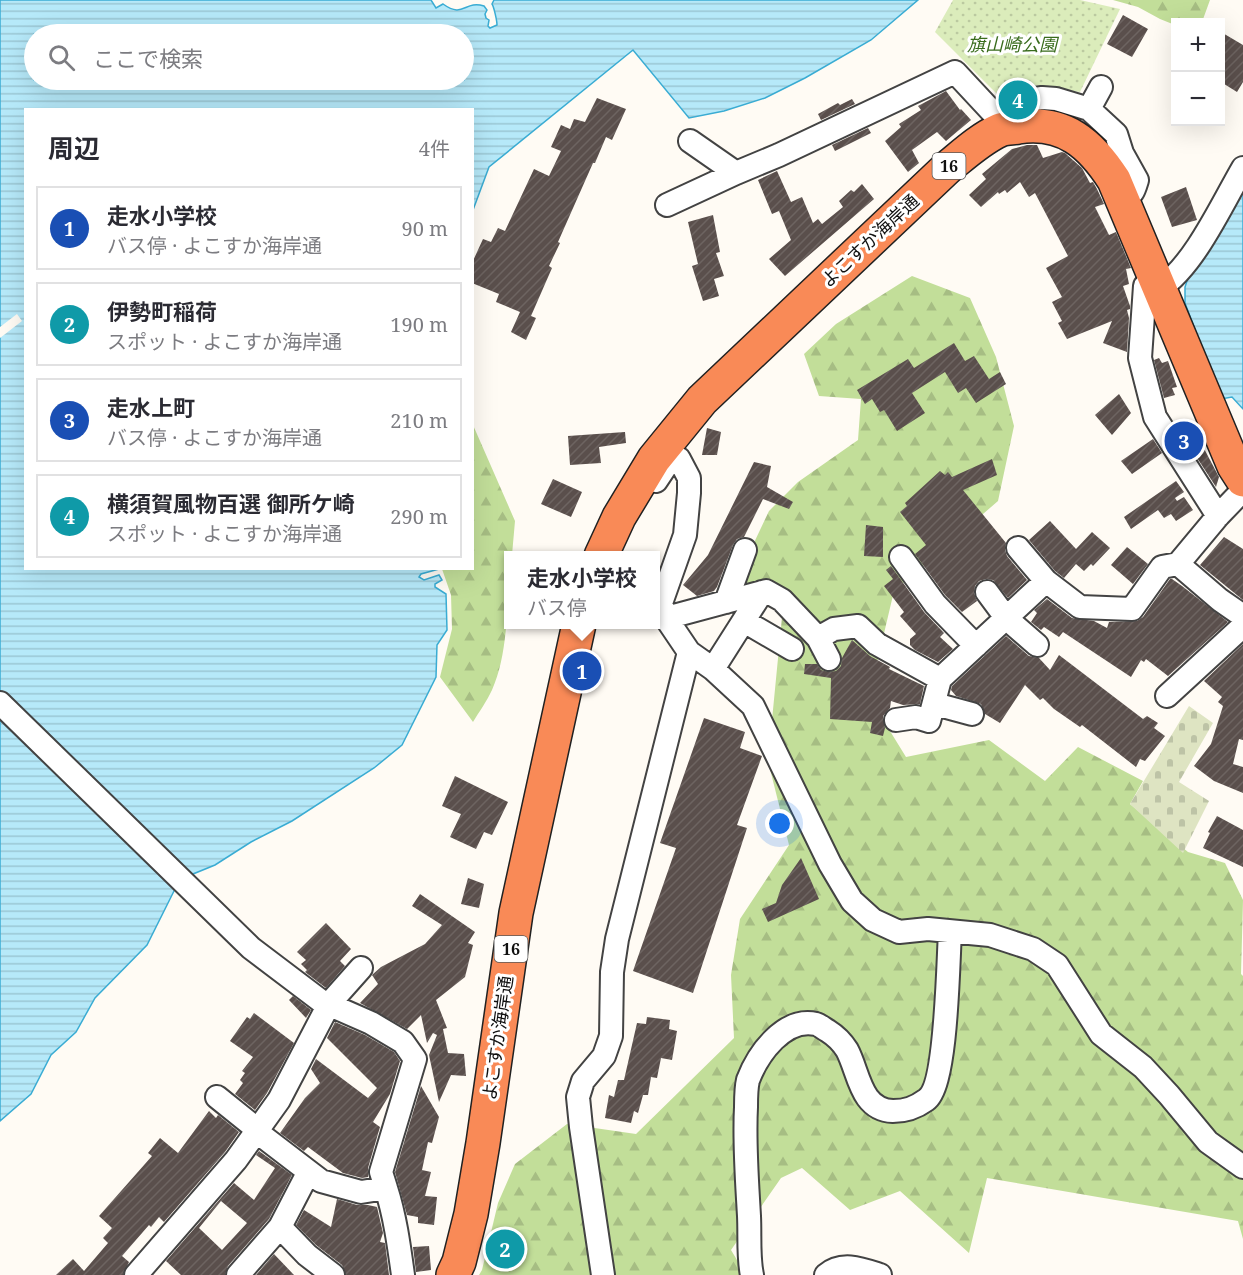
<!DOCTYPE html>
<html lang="ja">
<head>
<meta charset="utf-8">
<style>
	:root { --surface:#fff; --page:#f2f2f3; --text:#2b2b33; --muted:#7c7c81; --line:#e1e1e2; --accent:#d93025 }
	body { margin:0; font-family:"Noto Serif","Noto Sans JP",serif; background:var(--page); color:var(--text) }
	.controls { position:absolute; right:18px; top:18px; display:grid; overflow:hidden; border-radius:0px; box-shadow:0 6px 24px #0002 }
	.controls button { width:54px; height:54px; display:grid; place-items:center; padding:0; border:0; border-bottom:2px solid var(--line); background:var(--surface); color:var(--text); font:30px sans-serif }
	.you { position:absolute; left:780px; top:824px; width:21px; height:21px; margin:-15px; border:4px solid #fff; border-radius:50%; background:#1a73e8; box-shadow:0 0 0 9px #1a73e833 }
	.badge { display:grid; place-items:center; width:39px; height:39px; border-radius:50%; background:var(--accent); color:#fff; font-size:20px; font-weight:700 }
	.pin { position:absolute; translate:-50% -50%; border:3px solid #fff; box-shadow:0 2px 6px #0006 }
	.popup { position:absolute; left:504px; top:551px; width:156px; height:78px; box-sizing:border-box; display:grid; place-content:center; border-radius:0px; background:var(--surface); filter:drop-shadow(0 2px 4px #0005); font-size:20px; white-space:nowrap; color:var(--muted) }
	.popup b { font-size:22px; color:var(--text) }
	.popup::after { content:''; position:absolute; left:50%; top:100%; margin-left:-12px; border:12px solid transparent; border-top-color:var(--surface) }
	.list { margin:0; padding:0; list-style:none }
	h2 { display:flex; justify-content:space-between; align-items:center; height:78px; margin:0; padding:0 24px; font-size:26px }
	h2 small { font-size:20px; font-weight:400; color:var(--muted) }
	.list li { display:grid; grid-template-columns:39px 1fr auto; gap:18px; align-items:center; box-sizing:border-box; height:84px; margin:0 12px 12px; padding:0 12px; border:2px solid var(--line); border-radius:0px }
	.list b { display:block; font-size:22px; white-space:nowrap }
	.list p { margin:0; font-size:20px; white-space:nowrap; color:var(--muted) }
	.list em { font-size:20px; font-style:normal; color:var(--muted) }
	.icon { flex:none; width:33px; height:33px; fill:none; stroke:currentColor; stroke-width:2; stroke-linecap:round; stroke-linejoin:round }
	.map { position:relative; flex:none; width:1243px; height:1275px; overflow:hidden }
	.search { position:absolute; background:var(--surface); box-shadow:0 6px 24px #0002; left:24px; top:24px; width:450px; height:66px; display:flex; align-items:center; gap:15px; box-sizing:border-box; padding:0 21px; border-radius:33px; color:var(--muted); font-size:22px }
	.panel { position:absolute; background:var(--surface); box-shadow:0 6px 24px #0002; left:24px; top:108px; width:450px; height:462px; border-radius:0px }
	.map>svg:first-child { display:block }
	.forest { fill:url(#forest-firs) }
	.cemetery { fill:url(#cemetery-stones) }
	.park { fill:url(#park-dots) }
	.water { fill:url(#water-rules); stroke:#3aacd3; stroke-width:1.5; fill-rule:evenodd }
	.pier { fill:#fffbf4 }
	.building { fill:url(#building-hatch); fill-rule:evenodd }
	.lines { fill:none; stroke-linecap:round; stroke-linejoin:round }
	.minor-casing { stroke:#434343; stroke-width:26 }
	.highway-casing { stroke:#212121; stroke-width:36 }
	.minor { stroke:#fff; stroke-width:22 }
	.highway { stroke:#f98a57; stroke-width:33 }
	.labels { text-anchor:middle; stroke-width:6; stroke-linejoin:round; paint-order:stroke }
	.shield { fill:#fff; stroke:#585858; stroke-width:1.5 }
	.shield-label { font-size:16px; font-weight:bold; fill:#101010 }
	.park-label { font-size:18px; font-style:italic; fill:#396c1d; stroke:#fff }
	.street-label { font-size:18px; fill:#101010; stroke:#fff }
</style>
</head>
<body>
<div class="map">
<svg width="1243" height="1275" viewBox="0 0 1243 1275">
	<defs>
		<pattern id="forest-firs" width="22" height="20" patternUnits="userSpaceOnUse" patternTransform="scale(1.5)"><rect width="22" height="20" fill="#c2de99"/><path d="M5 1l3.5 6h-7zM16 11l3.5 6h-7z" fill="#a6bd83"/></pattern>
		<pattern id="cemetery-stones" width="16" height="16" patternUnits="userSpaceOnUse" patternTransform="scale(1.5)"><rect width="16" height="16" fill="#dee4c2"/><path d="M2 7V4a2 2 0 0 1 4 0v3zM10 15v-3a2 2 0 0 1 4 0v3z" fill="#bdc3a6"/></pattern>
		<pattern id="park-dots" width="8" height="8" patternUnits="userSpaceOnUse" patternTransform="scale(1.5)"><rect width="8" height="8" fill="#dbecbb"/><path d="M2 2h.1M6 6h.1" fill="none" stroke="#bbc9a0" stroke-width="1.8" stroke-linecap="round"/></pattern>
		<pattern id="water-rules" width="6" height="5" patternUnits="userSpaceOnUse" patternTransform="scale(1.5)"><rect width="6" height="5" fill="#b6e9f9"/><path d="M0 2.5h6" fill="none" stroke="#9bc7d4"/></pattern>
		<pattern id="building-hatch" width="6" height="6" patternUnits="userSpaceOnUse" patternTransform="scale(1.5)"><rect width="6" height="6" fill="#5a4f4c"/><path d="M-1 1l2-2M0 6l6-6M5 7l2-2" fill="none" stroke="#6d6461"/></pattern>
	</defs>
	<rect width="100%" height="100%" fill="#fffbf4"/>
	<path class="forest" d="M1113,0H1210L1202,22H1176L1175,25L1160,19L1138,7Z
		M912,276L970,298L996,357L1014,426L998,501L894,591L869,697L906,757L989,740L1045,781L1078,747L1143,781L1130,804L1188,852L1225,863L1243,900L1241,974L1243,976V1239L1238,1221L987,1178L969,1253L900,1191L850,1210L802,1168L781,1178L731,1250L746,1275H479L482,1270L498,1203L515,1164L567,1124L636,1134L734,1038L731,975L740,919L789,845L768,761L783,607L746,587L744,564L769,511L798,482L858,440L861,399L819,396L804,354L836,324Z
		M473,425L515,521L512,555L508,556C508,597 509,652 492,690C487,701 479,712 473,722L440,677L452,629L451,595L442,569L472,568Z"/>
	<path class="cemetery" d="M1189,706L1213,723L1179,782L1209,801L1183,853L1130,804Z"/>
	<path class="park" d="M953,0H1080L1120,9L1080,92L1034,85L1001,98L935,32Z"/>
	<path class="water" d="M0,0H431L436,8L443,4C464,19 464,0 484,6L487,10L485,14L486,18L489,20L488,26L490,28L497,25C497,21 494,7 492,4L494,0H918L871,40L805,78L765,98L724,111L689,118L633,50L489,167L473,210L472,110H26V568L439,569L421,574L419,577L424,580L439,575L442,580L435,584V587L446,594L447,630L437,645L436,677L402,745L374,768L292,821L251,842L215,865L188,876L0,693ZM34,34H464V80H34Z
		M1243,178V409L1232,397L1221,399L1185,303V287L1190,272Z
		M0,713L177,885L147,945L95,998L76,1032L51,1055L31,1094L0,1121Z"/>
	<path class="pier" d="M17,314L22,321L0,338V327Z"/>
	<path class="building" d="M1123,15L1148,29L1132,57L1107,44Z
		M1221,32L1243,45V82L1237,92L1221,82Z
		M946,91L960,110L961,109L971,120L946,141L937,132L912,150L919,163L908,172L885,141L901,127L899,124L921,110L918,106Z
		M597,98L626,109L612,140L606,137L595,163H593L558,242L560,243L549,266L552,268L531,316L536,318L526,340L511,332L520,312L496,302L499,294L472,283V263L483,239L491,242L498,228L505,231L534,169L549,176L561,151L551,147L561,125L570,129L574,119L585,122Z
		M852,99L855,104L821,120L818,114L838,103L840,105Z
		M868,128L871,133L835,151L832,145Z
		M1027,145H1037L1043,158L1062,152L1065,153L1082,168L1090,183L1093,182L1097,189L1104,204L1095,207L1109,235L1116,232L1131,268L1126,269L1129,284L1123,286L1130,306V309L1127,310L1129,318L1127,352L1103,343L1112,321L1067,339L1058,323L1062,321L1052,302L1062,297L1046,268L1068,256L1035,193L1029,197L1020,182L1007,193L1005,190L999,194L998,192L981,207L969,195L986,179L982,174L1012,149Z
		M777,171L791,202L802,197L813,223L818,219L822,224L843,207L839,201L851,190L854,192L862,184L874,199L785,276L769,259L791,240L779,211L772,214L758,180Z
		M1186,187L1197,220L1172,227L1161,197Z
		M713,215L720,252L716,253L724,276L714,279L719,296L703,301L692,266L698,264L688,222Z
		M954,343L965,361L974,356L989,379L1000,372L1006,384L976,403L966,388L958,393L945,372L912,393L925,413L897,431L884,410L880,412L872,399L865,404L857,390L908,359L914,368Z
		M1159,358L1162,363L1168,361L1177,387L1172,388L1175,395L1164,398L1154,360Z
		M1119,394L1131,413L1112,435L1095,415Z
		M707,428L721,432L717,455H702Z
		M625,432L626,443L599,447L601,463L570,465L568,436Z
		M1153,439L1162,453L1132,474L1121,461Z
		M1200,441L1219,477L1216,487L1190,447Z
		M992,459L997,475L963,490L1006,543L1005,550L1007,556L1027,580L1008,598L993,580L986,579L979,581L975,586L974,593L977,601L962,612L945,595L915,554L926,545L900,512L907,506L905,503L940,471L945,475L948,472L952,477Z
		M754,462L771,466L767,487L793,502L789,509L763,499L744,537L737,539L733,545L717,587L714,591L697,596L683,585L708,555Z
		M553,479L582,492L571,517L541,504Z
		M1176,481L1184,492L1175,498L1177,501L1184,497L1193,510L1176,521L1171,514L1164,518L1158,510L1131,529L1124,517Z
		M1050,521L1076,549L1092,532L1110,548L1093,566L1091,564L1084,571L1076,564L1064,578L1055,571L1029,540Z
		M866,525L883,527V557L864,556Z
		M1224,537L1243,549V600L1200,565Z
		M1127,547L1148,564L1133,584L1111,565Z
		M891,566L924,612L944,633L940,637L953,649L938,662L915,650L910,645V639L916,634L900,616L904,612L884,586L893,579L886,570Z
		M1170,579H1172L1182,586L1228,622L1168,676L1146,659L1144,662L1141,660L1131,677L1063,632L1059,637L1044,627L1041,630L1031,622L1037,613L1034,610L1047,599L1072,618L1094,621L1107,628L1109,622L1137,621L1143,617Z
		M1006,636L1029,656L1039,658L1050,670L1059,655L1143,719L1147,716L1158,723L1154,728L1165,736L1145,761L1140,759L1136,767L1082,725L1080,727L1054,709L1043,698L1040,700L1025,685L1000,723L985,714L981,704L956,696L951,690L952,686Z
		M852,640L870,656L890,667L889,669L924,686L920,704L903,705L891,701L890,708L883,716L885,728L883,736L870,733L872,722L830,719L831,678L804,674L805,664H817L821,670L828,672L836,671L841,666L842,658Z
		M1243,644V740L1239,739L1233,764L1243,767V793L1214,781L1194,766L1211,744L1223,706L1218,702L1222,697L1204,681Z
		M704,718L745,732L740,748L762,756L737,825L747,828L693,993L633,971L676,848L660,843Z
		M455,776L508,802L492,835L484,832L476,849L450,837L461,814L442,806Z
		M1217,816L1243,830V867L1203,848L1210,833L1208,832Z
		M801,858L819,899L768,922L762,909L776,903L782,885Z
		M468,878L484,884L479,908L461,904Z
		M420,894L475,932L468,943L473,945L465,977L436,1000L447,1028L443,1029L448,1053L464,1054L466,1076L451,1075L439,1102L429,1055L437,1035L433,1033L427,1043L421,1015L407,1029L360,1003L378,984L372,975L381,967L425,944L442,925L412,906Z
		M326,923L351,949L340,961L345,966L326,988L305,972L307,970L301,964L306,960L297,952Z
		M293,996L311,1010L306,1018L289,1000Z
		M254,1013L294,1043L267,1093L255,1110L235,1094L243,1083L240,1080L245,1073L242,1071L253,1057L230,1041L247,1017L250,1019Z
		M647,1017L670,1020L669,1029L677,1031L672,1060L661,1058L657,1078L651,1077L648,1095H643L638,1113L634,1111L631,1123L605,1118L609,1095L614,1097L618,1080H624L637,1023L646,1024Z
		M335,1022L365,1035L394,1052L400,1061L390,1094L373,1122L380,1127L368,1168V1177L362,1178L343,1173L308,1147L304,1151L280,1133L305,1098L320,1083L311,1069L316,1059L368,1098L377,1088L327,1038Z
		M421,1086L439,1117L432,1143L428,1142L422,1170L431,1172L425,1196L437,1197L434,1225L418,1223V1217L407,1215L395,1172Z
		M209,1111L216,1118L218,1115L239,1132L225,1152L164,1222L159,1217L151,1227L149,1225L122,1256L129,1262L123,1275H56L73,1259L84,1271L108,1243L103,1238L112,1228L99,1216L152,1156L148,1153L160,1138L178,1153Z
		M259,1151L292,1175L269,1219L228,1266L225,1275H181L166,1261L234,1183L254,1200L275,1168L256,1155ZM221,1201L247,1223L222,1250L199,1228Z
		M337,1199L357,1205H368L377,1207L383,1233L380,1242L385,1243L389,1275H346L342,1265L316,1245L296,1225L304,1210L331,1227Z
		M429,1246L431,1270L416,1272L413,1247Z
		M274,1254L294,1275H256Z"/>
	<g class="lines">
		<g class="minor-casing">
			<path id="minor" d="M1089,109L1101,87
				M996,116L1027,100L1042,98L1056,99L1089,109L1116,134L1122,153L1137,180C1134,190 1133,195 1123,199
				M690,141L736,173L779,155L955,72L996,116L1001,130
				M667,205L736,173
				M1155,277L1145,286L1140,358L1155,417L1218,516
				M1160,288C1194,266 1222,204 1243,168
				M656,481L670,460L679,459L689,478V493L685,535L661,603L666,618L689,652L713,669L753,706L830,864L852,901L873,920L899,932L928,929L990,935L1033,949L1057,965L1101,1034L1143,1067L1169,1095L1208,1142L1243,1167
				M1243,490L1218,516L1178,564L1220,600L1243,616
				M1018,548L1046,581
				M901,557L935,604L976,646
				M987,592L1007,619L1037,645
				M726,602L745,550
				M666,618L766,591L782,600L818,638L834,629L858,626L877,644L940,679L1046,581L1080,607L1132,609L1162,567L1178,564
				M744,621L792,649
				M818,638L829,659
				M713,669L762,592
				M1167,696L1243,626
				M0,703L251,948L321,1001L371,1023L403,1042L415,1059L381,1172L386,1188
				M935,704L972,714
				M896,720L916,717L929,721L940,679
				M217,1097L258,1130
				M257,1132L321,1181L361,1192L386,1188C395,1216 399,1246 403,1275
				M280,1227L307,1255L333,1275
				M136,1275L236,1160L279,1100L329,1004L361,968
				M238,1275L280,1227L308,1173
				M603,1275L581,1127L578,1097L583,1081L604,1056L611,1036L612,972L617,939L689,652
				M752,1275C748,1257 750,1235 749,1216C747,1180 744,1143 746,1107C746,1099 746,1088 748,1080C758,1054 784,1017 816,1024C820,1025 824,1029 828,1031C836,1036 842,1042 847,1050C859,1072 860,1110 893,1111C906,1111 915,1108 926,1100C947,1086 948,961 950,932
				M826,1275C842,1261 862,1269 880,1275"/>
		</g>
		<g class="highway-casing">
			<path id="highway" d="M601,556L619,517L654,459L702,400L947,168C963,155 980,139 1000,130C1005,128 1013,128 1018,127C1064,120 1091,144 1114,180L1234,466L1243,480
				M453,1275L459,1262L471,1214L483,1143L516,913L579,624"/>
		</g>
		<use href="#minor" class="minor"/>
		<use href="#highway" class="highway"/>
	</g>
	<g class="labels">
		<g class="shield">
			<rect x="932.5" y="153" width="33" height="26" rx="4.5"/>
			<rect x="494.5" y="936" width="33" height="26" rx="4.5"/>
		</g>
		<g class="shield-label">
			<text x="949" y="172">16</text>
			<text x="511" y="955">16</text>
		</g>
		<g class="park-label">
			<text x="1012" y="51">旗山崎公園</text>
		</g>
		<g class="street-label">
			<text transform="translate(870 241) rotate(-43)" y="6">よこすか海岸通</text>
			<text transform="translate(498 1038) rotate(-82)" y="6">よこすか海岸通</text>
		</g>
	</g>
</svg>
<div class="controls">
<button>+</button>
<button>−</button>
</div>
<div class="you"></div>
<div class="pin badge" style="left:582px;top:671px;background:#1a4fb4">1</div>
<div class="popup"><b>走水小学校</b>バス停</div>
<div class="pin badge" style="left:505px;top:1249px;background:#0f9aa8">2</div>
<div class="pin badge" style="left:1184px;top:441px;background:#1a4fb4">3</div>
<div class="pin badge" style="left:1018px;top:100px;background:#0f9aa8">4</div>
<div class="search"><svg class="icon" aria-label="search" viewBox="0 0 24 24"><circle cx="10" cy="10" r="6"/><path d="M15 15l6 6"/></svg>ここで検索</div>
<section class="panel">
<h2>周辺<small>4件</small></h2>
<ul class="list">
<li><span class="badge" style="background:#1a4fb4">1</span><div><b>走水小学校</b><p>バス停 · よこすか海岸通</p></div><em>90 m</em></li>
<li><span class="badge" style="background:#0f9aa8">2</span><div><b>伊勢町稲荷</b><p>スポット · よこすか海岸通</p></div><em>190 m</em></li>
<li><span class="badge" style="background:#1a4fb4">3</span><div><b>走水上町</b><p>バス停 · よこすか海岸通</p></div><em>210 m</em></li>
<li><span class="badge" style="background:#0f9aa8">4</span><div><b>横須賀風物百選 御所ケ崎</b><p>スポット · よこすか海岸通</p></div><em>290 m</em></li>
</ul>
</section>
</div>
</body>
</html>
